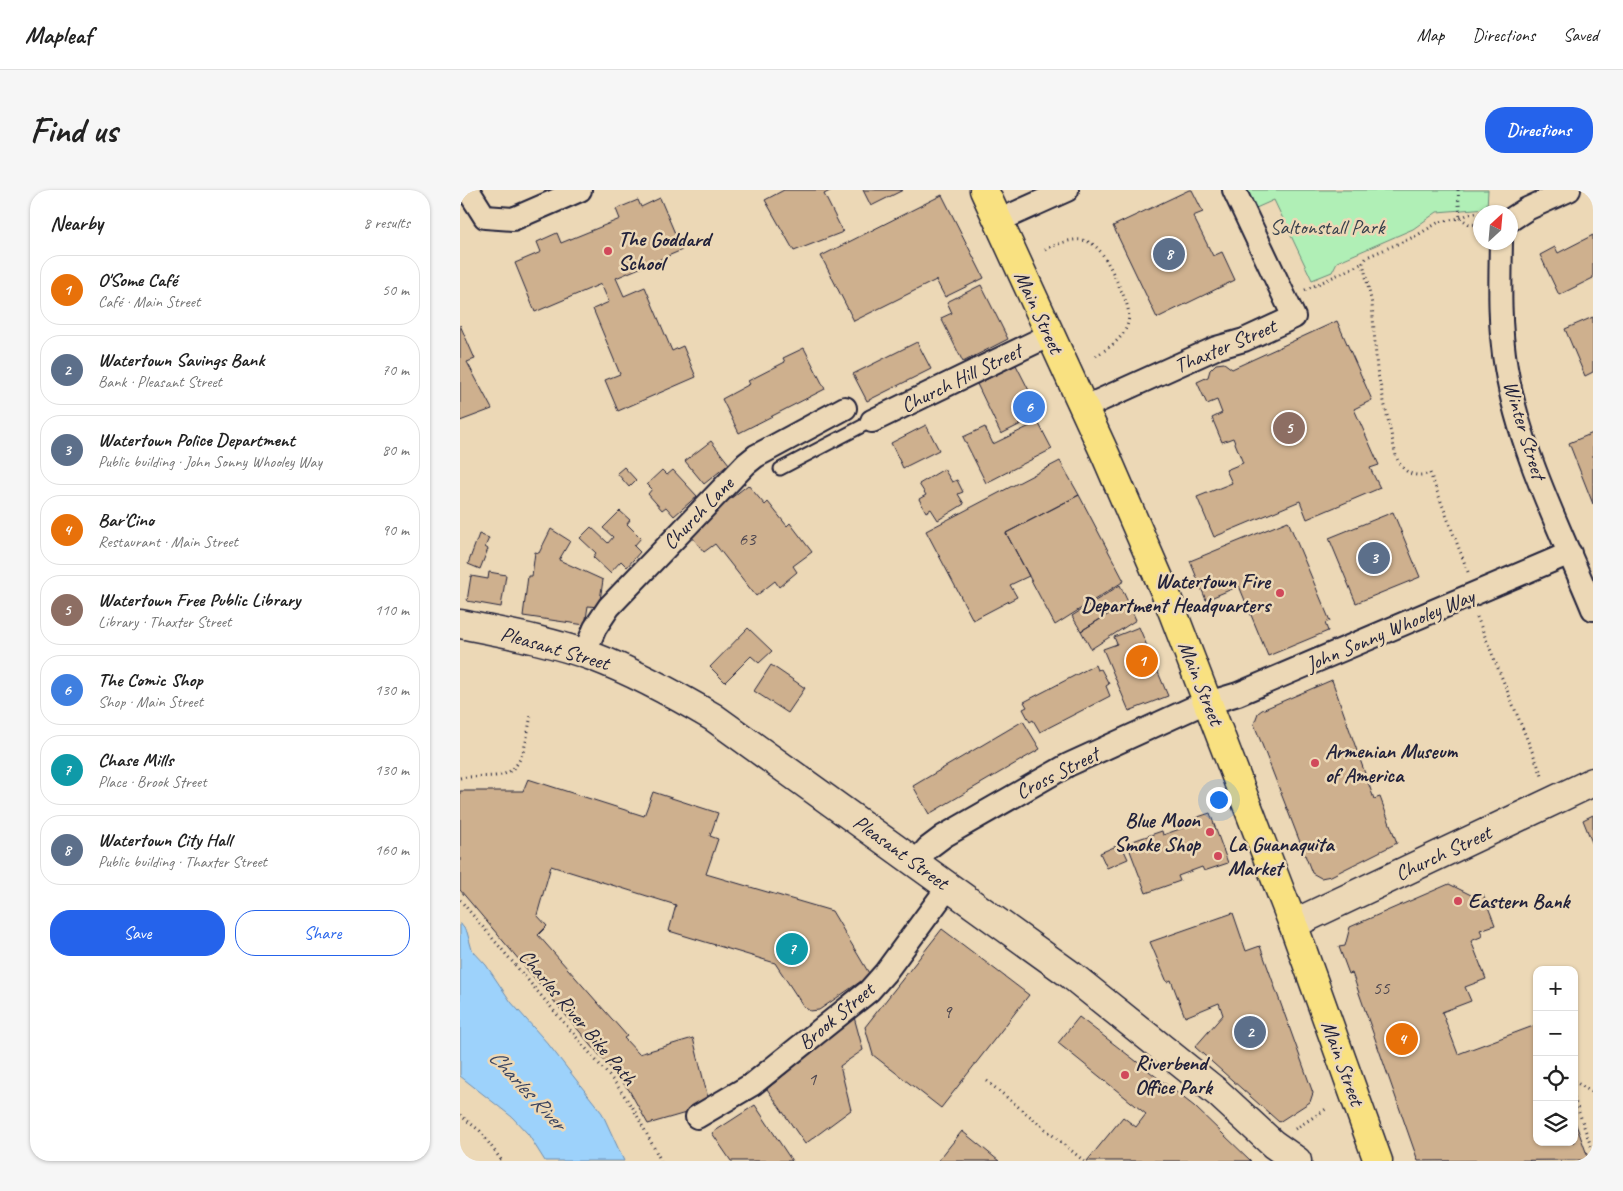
<!DOCTYPE html>
<html lang="en">
<head>
<meta charset="utf-8">
<style>
	:root { --surface:#fff; --page:#f6f6f6; --text:#222; --muted:#767676; --line:#e0e0e0; --accent:#2563eb }
	body { margin:0; font-family:Caveat,sans-serif; background:var(--page); color:var(--text) }
	.controls { position:absolute; right:15px; bottom:15px; display:grid; overflow:hidden; border-radius:10px; box-shadow:0 1px 4px #0004 }
	.controls button { width:45px; height:45px; display:grid; place-items:center; padding:0; border:0; border-bottom:1px solid var(--line); background:var(--surface); color:var(--text); font:25px sans-serif }
	.compass { position:absolute; left:1013px; top:15px; width:45px; height:45px; border-radius:50%; background:var(--surface); box-shadow:0 1px 4px #0004; rotate:26deg }
	.you { position:absolute; left:758px; top:609px; width:18px; height:18px; margin:-12px; border:4px solid #fff; border-radius:50%; background:#1a73e8; box-shadow:0 0 0 8px #1a73e833 }
	.badge { display:grid; place-items:center; width:32px; height:32px; border-radius:50%; background:var(--accent); color:#fff; font-size:16px; font-weight:700 }
	.pin { position:absolute; translate:-50% -50%; border:2px solid #fff; box-shadow:0 1px 5px #0006 }
	.list { margin:0; padding:0; list-style:none }
	h2 { display:flex; justify-content:space-between; align-items:center; height:65px; margin:0; padding:0 20px; font-size:21px }
	h2 small { font-size:16px; font-weight:400; color:var(--muted) }
	.list li { display:grid; grid-template-columns:32px 1fr auto; gap:15px; align-items:center; box-sizing:border-box; height:70px; margin:0 10px 10px; padding:0 10px; border:1px solid var(--line); border-radius:20px }
	.list b { display:block; font-size:19px; white-space:nowrap }
	.list p { margin:0; font-size:16px; white-space:nowrap; color:var(--muted) }
	.list em { font-size:16px; font-style:normal; color:var(--muted) }
	.actions { display:flex; gap:10px; padding:15px 20px }
	.actions a { flex:1; padding:11px 0; border:1px solid var(--accent); border-radius:20px; text-align:center; font-size:18px; color:var(--accent) }
	.actions .main { background:var(--accent); color:#fff }
	.icon { flex:none; width:28px; height:28px; fill:none; stroke:currentColor; stroke-width:2; stroke-linecap:round; stroke-linejoin:round }
	.map { position:relative; flex:none; width:1133px; height:971px; overflow:hidden; border-radius:20px }
	header { display:flex; align-items:center; gap:30px; box-sizing:border-box; height:70px; padding:0 25px; background:var(--surface); border-bottom:1px solid var(--line) }
	header strong { font-size:24px }
	nav { display:flex; gap:28px; margin-inline-start:auto; font-size:18px }
	.intro { display:flex; align-items:center; justify-content:space-between; box-sizing:border-box; height:120px; padding:0 30px }
	h1 { margin:0; font-size:35px }
	.button { padding:12px 22px; border-radius:20px; background:var(--accent); color:#fff; font-size:18px; font-weight:700 }
	main { display:flex; gap:30px; padding:0 30px }
	aside { flex:1; background:var(--surface); border-radius:20px; box-shadow:0 1px 4px #0004 }
	.map>svg:first-child { display:block }
	.green { fill:#b0efb6; stroke:#698878 }
	.water { fill:#9dd2fb; stroke:#6c8cae }
	.building { fill:#ceb08e; stroke:#22223b }
	.lines { fill:none; stroke-linecap:round; stroke-linejoin:round }
	.lane-casing { stroke:#22223b; stroke-width:15 }
	.street-casing { stroke:#22223b; stroke-width:26 }
	.secondary-casing { stroke:#22223b; stroke-width:31 }
	.primary-casing { stroke:#22223b; stroke-width:31 }
	.path { stroke:#22223b; stroke-width:3; stroke-dasharray:1 4; stroke-linecap:butt }
	.lane { stroke:#ecd8b6; stroke-width:11 }
	.street { stroke:#ecd8b6; stroke-width:22 }
	.secondary { stroke:#ecd8b6; stroke-width:28 }
	.primary { stroke:#f9e181; stroke-width:28 }
	.poi-dot { fill:#d1495b; stroke:#ecd8b6; stroke-width:2 }
	.labels { text-anchor:middle; stroke-width:5; stroke-linejoin:round; paint-order:stroke }
	.number-label { font-size:19px; fill:#4d4650 }
	.park-label { font-size:21px; fill:#37414d; stroke:#ecd8b6 }
	.poi-label { font-size:21px; font-weight:bold; fill:#22223b; stroke:#ecd8b6; text-anchor:start }
	.street-label { font-size:21px; fill:#22223b; stroke:#ecd8b6 }
	.water-label { font-size:22px; font-style:italic; fill:#3b4561; stroke:#ecd8b6 }
</style>
</head>
<body>
<header>
<strong>Mapleaf</strong>
<nav><a>Map</a><a>Directions</a><a>Saved</a></nav>
</header>
<div class="intro"><h1>Find us</h1><a class="button">Directions</a></div>
<main>
<aside>
<h2>Nearby<small>8 results</small></h2>
<ul class="list">
<li><span class="badge" style="background:#e8710a">1</span><div><b>O'Some Café</b><p>Café · Main Street</p></div><em>50 m</em></li>
<li><span class="badge" style="background:#5c6f8a">2</span><div><b>Watertown Savings Bank</b><p>Bank · Pleasant Street</p></div><em>70 m</em></li>
<li><span class="badge" style="background:#5c6f8a">3</span><div><b>Watertown Police Department</b><p>Public building · John Sonny Whooley Way</p></div><em>80 m</em></li>
<li><span class="badge" style="background:#e8710a">4</span><div><b>Bar'Cino</b><p>Restaurant · Main Street</p></div><em>90 m</em></li>
<li><span class="badge" style="background:#8d6e63">5</span><div><b>Watertown Free Public Library</b><p>Library · Thaxter Street</p></div><em>110 m</em></li>
<li><span class="badge" style="background:#3f7fe0">6</span><div><b>The Comic Shop</b><p>Shop · Main Street</p></div><em>130 m</em></li>
<li><span class="badge" style="background:#0f9aa8">7</span><div><b>Chase Mills</b><p>Place · Brook Street</p></div><em>130 m</em></li>
<li><span class="badge" style="background:#5c6f8a">8</span><div><b>Watertown City Hall</b><p>Public building · Thaxter Street</p></div><em>160 m</em></li>
</ul>
<div class="actions"><a class="main">Save</a><a>Share</a></div>
</aside>
<div class="map">
<svg width="1133" height="971" viewBox="0 0 1133 971">
	<rect width="100%" height="100%" fill="#ecd8b6"/>
	<filter id="ink" filterUnits="userSpaceOnUse"><feTurbulence type="fractalNoise" baseFrequency=".02" numOctaves="2"/><feDisplacementMap in="SourceGraphic" scale="10" xChannelSelector="R" yChannelSelector="G"/><feConvolveMatrix kernelMatrix="1 2 1 2 8 2 1 2 1" color-interpolation-filters="sRGB"/></filter>
	<g filter="url(#ink)">
		<path class="green" d="M787,0H1028L1027,18L977,22L953,39L877,72L872,82L852,90L814,10L796,18Z"/>
		<path class="water" d="M0,733L7,742L12,760L26,775L51,812L89,855L142,923L164,971H85L68,944L52,927L0,886Z"/>
		<path class="building" d="M324,0H372L364,4L383,42L334,61L305,10Z
			M403,0H443L411,16Z
			M729,0H732L743,22L733,26L753,66L762,62L775,90L697,128L653,36Z
			M482,5L524,88L485,107L476,90L394,131L361,66Z
			M200,8L222,60L156,88L164,106L185,97L212,161L223,156L236,187L158,221L145,190L160,184L133,119L149,112L141,94L75,122L55,73L81,62L77,52L97,43L101,53L160,29L156,19L178,10L181,17Z
			M1133,45V88L1099,105L1080,65L1095,57L1098,63Z
			M521,95L548,149L503,172L481,128L492,123L487,112Z
			M1133,127V182L1125,186L1105,139Z
			M877,131L912,210L894,219L919,275L910,278L920,298L847,329L840,311L754,347L737,307L772,293L766,280L783,273L773,248L762,252L752,228L762,223L757,210L747,214L737,192L748,187L750,180L756,174L764,173L772,179Z
			M0,135L15,169L7,172L32,219L0,231Z
			M457,152L471,179L407,211L393,184Z
			M344,158L365,199L279,243L262,209L290,194L288,191L325,172L323,168Z
			M556,175L581,224L541,244L517,194Z
			M578,232L592,259L526,293L503,247L525,237L533,254Z
			M466,235L479,260L443,278L431,253Z
			M1133,243V314L1109,253Z
			M251,251L269,274L244,294L225,271Z
			M600,271L619,305L546,343L569,386L550,395L557,407L513,430L466,341Z
			M164,277L176,290L169,297L157,283Z
			M484,279L492,292L497,290L503,302L498,304L504,314L478,330L471,319L466,322L459,309L466,305L459,294Z
			M202,280L207,285L213,280L237,306L214,326L206,317L202,320L188,304L192,299L187,294Z
			M288,295L305,315L308,312L327,336L330,333L352,362L333,376L337,382L319,397L315,391L296,406L255,354L244,362L228,342Z
			M619,305L664,391L595,435L546,343Z
			M160,321L170,330L167,334L181,348L174,356L180,362L167,377L161,371L150,383L133,367L136,363L120,348L131,337L148,353L153,347L143,338Z
			M933,322L960,387L896,413L869,348Z
			M828,331L870,431L865,433L868,441L808,466L779,396L746,410L730,371Z
			M91,339L110,351L99,370L143,390L139,417L128,416L125,435L63,426L68,386H72L75,362L79,363Z
			M19,344L29,348L25,357L28,359L20,379L8,374Z
			M29,382L46,385L41,417L7,411L11,386L28,389Z
			M660,395L668,412L621,441L612,426Z
			M668,412L676,430L631,459L621,441Z
			M679,437L708,506L669,521L643,459L657,454L654,447Z
			M288,438L312,461L299,473L291,466L265,492L250,477Z
			M311,475L345,498L328,523L294,501Z
			M635,475L637,480L641,479L649,494L646,496L650,506L580,542L573,530L570,532L563,519L567,517L564,512Z
			M872,490L914,609L920,607L937,653L871,686L861,688L852,683L794,534L798,523L802,520Z
			M563,531L580,559L469,624L453,596Z
			M68,589L184,626L193,602L258,623L250,646L258,649L246,684L372,721L410,785L359,820L350,821L344,817L315,773L209,741L216,715L91,676L77,725L87,736L78,745L167,846L164,848L179,864L233,848L250,916L188,934L169,900L0,700V601H63Z
			M750,623L768,673L744,681L742,677L718,686L720,691L686,703L667,653L702,641L703,645L728,636L726,631Z
			M1133,625V655L1123,630Z
			M661,654L668,669L647,678L640,663Z
			M989,694L1015,707L1023,704L1035,735L1020,740L1023,746L1011,751L1026,789L1005,797L1011,811L982,822L998,864L1076,835L1077,952H1114V929L1129,970L958,971L892,783L889,784L879,757L885,756L890,737Z
			M773,723L786,761L800,756L853,903L850,912L819,932L735,857L763,825L759,813L725,827L711,790L707,792L690,752Z
			M482,739L569,805L481,918L413,865L405,837Z
			M394,827L403,860L380,876L391,920L345,954L307,899Z
			M619,827L734,916L791,971H627L663,927L676,937L686,924L598,853Z
			M295,915L332,971H271L252,943Z
			M502,941L539,971H478Z"/>
		<g class="lines">
			<g class="lane-casing">
				<path id="lane" d="M320,279L412,231"/>
			</g>
			<g class="street-casing">
				<path id="street" d="M8,0L25,27L53,29L120,0
					M1050,30L1067,19L1109,0
					M538,31L607,0
					M1041,52C1040,95 1039,137 1046,178C1060,262 1101,341 1133,419
					M623,218L756,158L784,150L834,127L774,0
					M412,231L590,145
					M124,464L135,438L149,417L286,274L296,266L385,218
					M456,672L468,658L484,646L608,575L735,517L778,504L1110,363
					M237,927L293,894L409,801L425,783L489,696"/>
			</g>
			<g class="secondary-casing">
				<path id="secondary" d="M0,434C45,443 91,451 134,467C176,483 214,504 253,527L611,785L758,903L813,954L837,971
					M833,734L1133,592"/>
			</g>
			<g class="primary-casing">
				<path id="primary" d="M524,0L646,266L705,402L833,734L918,971"/>
			</g>
			<path class="path" d="M998,0L1000,28
				M1000,28L1009,34L1021,35
				M585,60C632,36 641,57 659,96C665,109 672,121 667,136C661,151 647,159 634,167
				M845,100L903,73
				M1008,382L970,283C954,289 942,282 936,266L917,180L912,114L903,73L907,67L956,46L979,32L1000,28L1009,24L1029,21
				M1017,427L1083,588
				M0,588C12,586 23,587 35,586C65,584 66,549 71,525
				M0,710L156,894L173,918L201,971
				M527,891L624,971
				M1114,891L1133,903
				M1114,908L1133,962
				M0,925L20,941L42,971
				M835,939L866,919"/>
			<use href="#lane" class="lane"/>
			<use href="#street" class="street"/>
			<use href="#secondary" class="secondary"/>
			<use href="#primary" class="primary"/>
		</g>
	</g>
	<g class="poi-dot">
		<circle cx="148" cy="61" r="5"/>
		<circle cx="820" cy="403" r="5"/>
		<circle cx="855" cy="573" r="5"/>
		<circle cx="750" cy="642" r="5"/>
		<circle cx="758" cy="666" r="5"/>
		<circle cx="998" cy="711" r="5"/>
		<circle cx="665" cy="885" r="5"/>
	</g>
	<g class="labels">
		<g class="number-label">
			<text x="287" y="355">63</text>
			<text x="921" y="804">55</text>
			<text x="487" y="828">9</text>
			<text x="352" y="895">1</text>
		</g>
		<g class="park-label">
			<text x="867" y="44">Saltonstall Park</text>
		</g>
		<g class="poi-label">
			<text x="158" y="56">The Goddard<tspan x="158" dy="24">School</tspan></text>
			<text x="810" y="398" text-anchor="end">Watertown Fire<tspan x="810" dy="24">Department Headquarters</tspan></text>
			<text x="865" y="568">Armenian Museum<tspan x="865" dy="24">of America</tspan></text>
			<text x="740" y="637" text-anchor="end">Blue Moon<tspan x="740" dy="24">Smoke Shop</tspan></text>
			<text x="768" y="661">La Guanaquita<tspan x="768" dy="24">Market</tspan></text>
			<text x="1008" y="718">Eastern Bank</text>
			<text x="675" y="880">Riverbend<tspan x="675" dy="24">Office Park</tspan></text>
		</g>
		<g class="street-label">
			<text transform="translate(579 122) rotate(65)" y="7">Main Street</text>
			<text transform="translate(765 156) rotate(-23)" y="7">Thaxter Street</text>
			<text transform="translate(501 188) rotate(-26)" y="7">Church Hill Street</text>
			<text transform="translate(1065 240) rotate(73)" y="7">Winter Street</text>
			<text transform="translate(238 323) rotate(-46)" y="7">Church Lane</text>
			<text transform="translate(930 440) rotate(-23)" y="7">John Sonny Whooley Way</text>
			<text transform="translate(95 458) rotate(16)" y="7">Pleasant Street</text>
			<text transform="translate(741 493) rotate(68)" y="7">Main Street</text>
			<text transform="translate(597 583) rotate(-27)" y="7">Cross Street</text>
			<text transform="translate(441 662) rotate(36)" y="7">Pleasant Street</text>
			<text transform="translate(983 663) rotate(-25)" y="7">Church Street</text>
			<text transform="translate(376 826) rotate(-40)" y="7">Brook Street</text>
			<text transform="translate(118 827) rotate(50)" y="7">Charles River Bike Path</text>
			<text transform="translate(883 873) rotate(70)" y="7">Main Street</text>
		</g>
		<g class="water-label">
			<text transform="translate(68 899) rotate(47)" y="8">Charles River</text>
		</g>
	</g>
</svg>
<div class="controls">
<button>+</button>
<button>−</button>
<button><svg class="icon" aria-label="locate" viewBox="0 0 24 24"><circle cx="12" cy="12" r="6"/><path d="M12 2v4M12 18v4M2 12h4M18 12h4"/></svg></button>
<button><svg class="icon" aria-label="layers" viewBox="0 0 24 24"><path d="M12 4l9 5-9 5-9-5zM3 14l9 5 9-5"/></svg></button>
</div>
<svg class="compass" viewBox="-18 -18 36 36"><path d="M0-13l5 13h-10z" fill="#e53935"/><path d="M0 13l5-13h-10z" fill="#767676"/></svg>
<div class="you"></div>
<div class="pin badge" style="left:682px;top:471px;background:#e8710a">1</div>
<div class="pin badge" style="left:790px;top:842px;background:#5c6f8a">2</div>
<div class="pin badge" style="left:914px;top:368px;background:#5c6f8a">3</div>
<div class="pin badge" style="left:942px;top:849px;background:#e8710a">4</div>
<div class="pin badge" style="left:829px;top:238px;background:#8d6e63">5</div>
<div class="pin badge" style="left:569px;top:217px;background:#3f7fe0">6</div>
<div class="pin badge" style="left:332px;top:759px;background:#0f9aa8">7</div>
<div class="pin badge" style="left:709px;top:64px;background:#5c6f8a">8</div>
</div>
</main>
</body>
</html>
